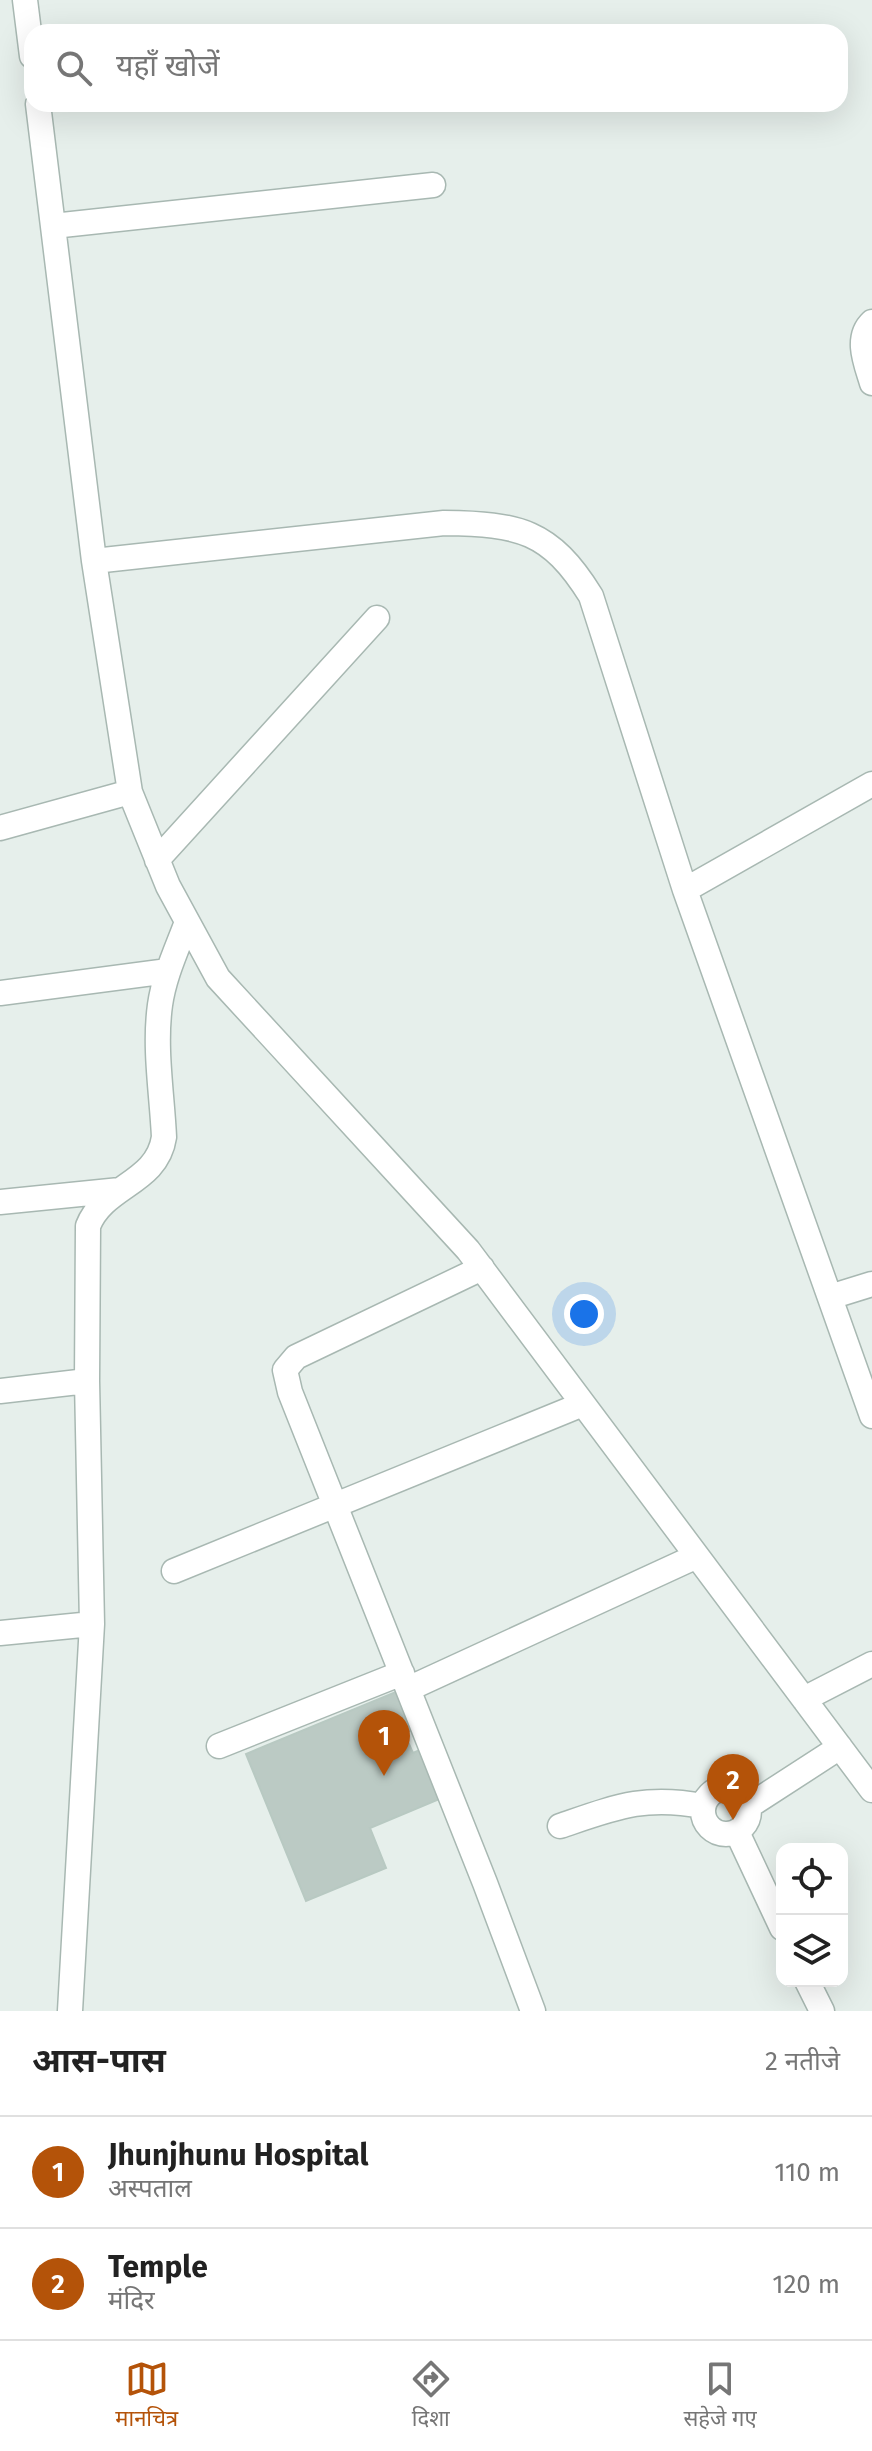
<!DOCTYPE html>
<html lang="hi">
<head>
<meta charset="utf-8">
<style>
	:root { --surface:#fff; --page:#f2f2f2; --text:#222; --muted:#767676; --line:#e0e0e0; --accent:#b45309 }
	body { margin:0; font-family:"Fira Sans","Noto Sans Devanagari",sans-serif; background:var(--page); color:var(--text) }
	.controls { position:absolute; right:24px; bottom:24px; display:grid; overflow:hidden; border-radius:16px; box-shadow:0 8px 32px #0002 }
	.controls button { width:72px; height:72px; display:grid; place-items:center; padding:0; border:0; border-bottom:2px solid var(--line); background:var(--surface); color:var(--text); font:40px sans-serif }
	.you { position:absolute; left:584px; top:1314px; width:28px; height:28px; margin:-20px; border:6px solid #fff; border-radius:50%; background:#1a73e8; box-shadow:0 0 0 12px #1a73e833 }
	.badge { display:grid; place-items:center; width:52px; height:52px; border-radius:50%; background:var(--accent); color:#fff; font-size:26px; font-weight:700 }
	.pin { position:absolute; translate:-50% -66px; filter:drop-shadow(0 2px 4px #0008) }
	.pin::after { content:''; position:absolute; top:42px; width:28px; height:24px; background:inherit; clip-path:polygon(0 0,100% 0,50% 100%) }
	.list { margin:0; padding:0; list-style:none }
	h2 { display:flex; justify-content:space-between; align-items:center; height:104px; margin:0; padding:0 32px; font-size:34px }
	h2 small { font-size:26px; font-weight:400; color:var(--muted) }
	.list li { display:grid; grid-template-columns:52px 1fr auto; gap:24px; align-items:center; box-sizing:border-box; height:112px; padding:0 32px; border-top:2px solid var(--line) }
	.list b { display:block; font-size:30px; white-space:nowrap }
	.list p { margin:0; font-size:26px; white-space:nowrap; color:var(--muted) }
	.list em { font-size:26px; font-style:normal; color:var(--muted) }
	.icon { flex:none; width:44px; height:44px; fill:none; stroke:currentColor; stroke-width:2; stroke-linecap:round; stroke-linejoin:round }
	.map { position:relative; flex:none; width:872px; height:2011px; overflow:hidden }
	.search { position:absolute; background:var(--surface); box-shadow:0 8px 32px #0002; left:24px; right:24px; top:24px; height:88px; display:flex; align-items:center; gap:20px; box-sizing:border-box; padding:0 28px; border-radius:24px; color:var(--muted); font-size:30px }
	.sheet { height:328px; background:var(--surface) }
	nav { display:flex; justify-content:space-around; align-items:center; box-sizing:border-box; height:112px; border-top:2px solid var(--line); background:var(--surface); font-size:22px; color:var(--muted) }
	nav a { display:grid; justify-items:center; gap:4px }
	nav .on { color:var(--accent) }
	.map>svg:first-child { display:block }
	.building { fill:#bbcac4; stroke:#b8c9c2; stroke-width:2 }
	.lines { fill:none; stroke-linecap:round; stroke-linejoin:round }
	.minor-casing { stroke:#a8b8b2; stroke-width:27 }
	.minor { stroke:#fff; stroke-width:24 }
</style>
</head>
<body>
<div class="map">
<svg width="872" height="2011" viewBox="0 0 872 2011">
	<rect width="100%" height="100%" fill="#e6efeb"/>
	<path class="building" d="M403,1689L419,1727L404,1733L413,1753L429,1746L449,1795L370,1828L386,1868L306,1901L246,1754Z"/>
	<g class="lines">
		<g class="minor-casing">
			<path id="minor" d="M25,0L32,56
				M38,104L94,561L130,792L168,886L218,978L468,1250L872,1790
				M53,226L433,185
				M872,322C855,338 866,363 872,383
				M94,561L444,523C519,524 550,530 591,596L685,890L872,1416
				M0,828L130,792
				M157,860L377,618
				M685,890L872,784
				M0,993L168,971
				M0,1202L120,1190
				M482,1268L296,1357L285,1370L290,1392L485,1883L533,2011
				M830,1297L872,1284
				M0,1391L87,1381
				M174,1571L583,1404
				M0,1633L92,1624
				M408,1689L697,1556
				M804,1699L872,1664
				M219,1746L402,1673
				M703 1811a23 23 0 1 1 46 0a23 23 0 1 1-46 0Z
				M749,1806L840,1747
				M560,1826C616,1807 644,1795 703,1806
				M737,1832L782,1928
				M807,1981L822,2011
				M70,2011L92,1624L87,1381L88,1226C104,1185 157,1184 164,1137C162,1094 154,1048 160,1005C164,976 177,949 187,922"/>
		</g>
		<use href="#minor" class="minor"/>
	</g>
</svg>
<div class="controls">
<button><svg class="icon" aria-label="locate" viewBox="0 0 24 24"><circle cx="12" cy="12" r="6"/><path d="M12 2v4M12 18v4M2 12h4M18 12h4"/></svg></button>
<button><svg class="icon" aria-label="layers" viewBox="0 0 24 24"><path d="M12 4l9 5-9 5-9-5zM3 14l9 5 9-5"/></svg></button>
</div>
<div class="you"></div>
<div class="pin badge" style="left:384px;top:1776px">1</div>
<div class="pin badge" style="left:733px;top:1820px">2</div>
<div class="search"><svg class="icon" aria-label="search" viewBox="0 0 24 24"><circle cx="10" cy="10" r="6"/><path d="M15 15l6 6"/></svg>यहाँ खोजें</div>
</div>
<section class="sheet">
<h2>आस-पास<small>2 नतीजे</small></h2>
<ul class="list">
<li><span class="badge">1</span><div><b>Jhunjhunu Hospital</b><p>अस्पताल</p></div><em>110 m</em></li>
<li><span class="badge">2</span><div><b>Temple</b><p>मंदिर</p></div><em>120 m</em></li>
</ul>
</section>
<nav>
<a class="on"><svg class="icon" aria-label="map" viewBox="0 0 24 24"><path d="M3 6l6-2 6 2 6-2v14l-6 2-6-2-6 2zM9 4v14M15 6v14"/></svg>मानचित्र</a>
<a><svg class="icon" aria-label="directions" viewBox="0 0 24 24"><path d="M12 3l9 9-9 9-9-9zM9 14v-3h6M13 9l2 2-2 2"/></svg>दिशा</a>
<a><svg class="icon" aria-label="saved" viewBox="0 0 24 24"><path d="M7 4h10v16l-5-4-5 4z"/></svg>सहेजे गए</a>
</nav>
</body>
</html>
